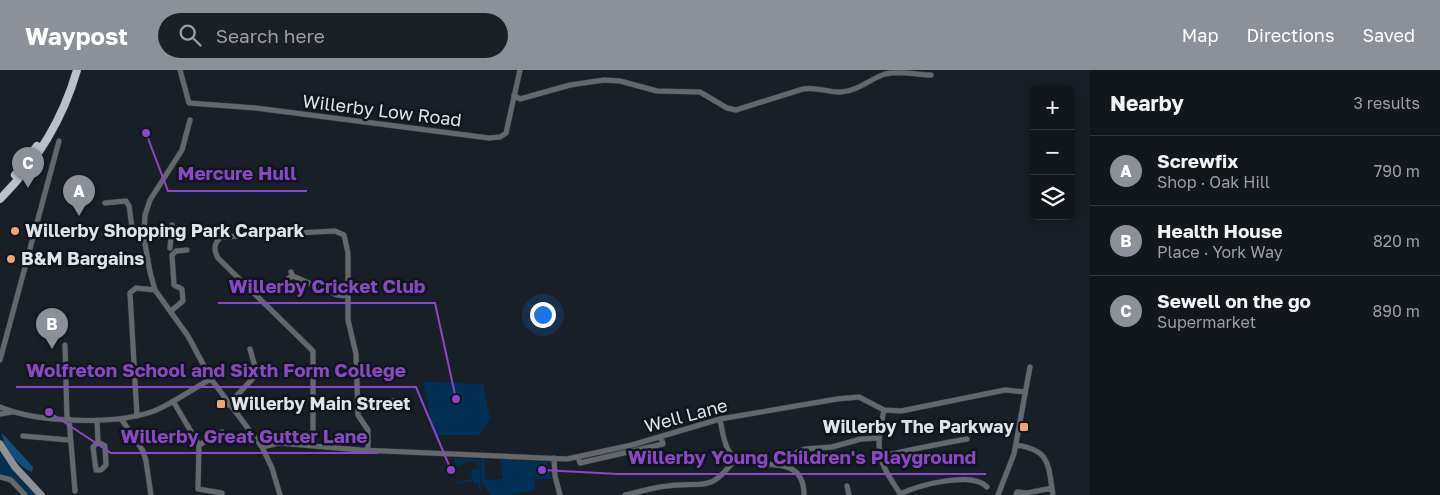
<!DOCTYPE html>
<html lang="en">
<head>
<meta charset="utf-8">
<style>
	:root { --surface:#12171c; --page:#1b2025; --text:#f1f3f6; --muted:#9c9fa3; --line:#31363b; --accent:#8c9099 }
	body { margin:0; font-family:"Golos Text",sans-serif; background:var(--page); color:var(--text) }
	.controls { position:absolute; right:15px; top:15px; display:grid; overflow:hidden; border-radius:8px; box-shadow:0 2px 12px #0003 }
	.controls button { width:45px; height:45px; display:grid; place-items:center; padding:0; border:0; border-bottom:1px solid var(--line); background:var(--surface); color:var(--text); font:25px sans-serif }
	.you { position:absolute; left:542px; top:244px; width:18px; height:18px; margin:-12px; border:4px solid #fff; border-radius:50%; background:#1a73e8; box-shadow:0 0 0 8px #1a73e833 }
	.badge { display:grid; place-items:center; width:32px; height:32px; border-radius:50%; background:var(--accent); color:#fff; font-size:16px; font-weight:700 }
	.pin { position:absolute; translate:-50% -41px; filter:drop-shadow(0 1px 2px #0008) }
	.pin::after { content:''; position:absolute; top:26px; width:18px; height:15px; background:inherit; clip-path:polygon(0 0,100% 0,50% 100%) }
	.list { margin:0; padding:0; list-style:none }
	h2 { display:flex; justify-content:space-between; align-items:center; height:65px; margin:0; padding:0 20px; font-size:21px }
	h2 small { font-size:16px; font-weight:400; color:var(--muted) }
	.list li { display:grid; grid-template-columns:32px 1fr auto; gap:15px; align-items:center; box-sizing:border-box; height:70px; padding:0 20px; border-top:1px solid var(--line) }
	.list b { display:block; font-size:19px; white-space:nowrap }
	.list p { margin:0; font-size:16px; white-space:nowrap; color:var(--muted) }
	.list em { font-size:16px; font-style:normal; color:var(--muted) }
	.icon { flex:none; width:28px; height:28px; fill:none; stroke:currentColor; stroke-width:2; stroke-linecap:round; stroke-linejoin:round }
	.map { position:relative; flex:none; width:1090px; height:425px; overflow:hidden }
	header { display:flex; align-items:center; gap:30px; box-sizing:border-box; height:70px; padding:0 25px; background:var(--accent); color:#fff }
	header strong { font-size:24px }
	nav { display:flex; gap:28px; margin-inline-start:auto; font-size:18px }
	.search { width:350px; height:45px; background:var(--page); display:flex; align-items:center; gap:12px; box-sizing:border-box; padding:0 18px; border-radius:28px; color:var(--muted); font-size:19px }
	main { display:flex }
	aside { flex:1; background:var(--surface) }
	.map>svg:first-child { display:block }
	.green { fill:#003055 }
	.forest { fill:#114e7f }
	.lines { fill:none; stroke-linecap:round; stroke-linejoin:round }
	.minor-casing { stroke:#343b41; stroke-width:6 }
	.secondary-casing { stroke:#343b41; stroke-width:8 }
	.trunk-casing { stroke:#343b41; stroke-width:9 }
	.minor { stroke:#64686c; stroke-width:5 }
	.secondary { stroke:#8c9298; stroke-width:7 }
	.trunk { stroke:#b9c2ca; stroke-width:8 }
	.poi-dot { fill:#efa376; stroke:#0f161d; stroke-width:2 }
	.labels { text-anchor:middle; stroke-width:5; stroke-linejoin:round; paint-order:stroke }
	.street-label { font-size:18px; fill:#dfe4e9; stroke:#0f161d }
	.poi-label { font-size:18px; font-weight:bold; fill:#dfe4e9; stroke:#0f161d; text-anchor:start }
	.leader { fill:none; stroke:#8a48c5; stroke-width:2 }
	.callout-dot { fill:#8a48c5; stroke:#0f161d; stroke-width:2 }
	.callout-label { font-size:19px; text-anchor:middle; font-weight:bold; fill:#8a48c5; stroke:#0f161d; stroke-width:5; stroke-linejoin:round; paint-order:stroke }
</style>
</head>
<body>
<header>
<strong>Waypost</strong>
<div class="search"><svg class="icon" aria-label="search" viewBox="0 0 24 24"><circle cx="10" cy="10" r="6"/><path d="M15 15l6 6"/></svg>Search here</div>
<nav><a>Map</a><a>Directions</a><a>Saved</a></nav>
</header>
<main>
<div class="map">
<svg width="1090" height="425" viewBox="0 0 1090 425">
	<rect width="100%" height="100%" fill="#181f26"/>
	<path class="green" d="M423,312L483,314L490,349L479,365H434Z
		M0,383L13,401L35,425H28L14,410L0,405Z
		M454,388L479,389L481,425L478,413H474V411L459,413L458,416L457,410L458,412L472,409L471,400L478,399V392H466L465,394L455,396L456,406Z
		M481,389H484L486,410L503,409L500,389L547,392L552,409H535L534,420L510,425H490L481,410Z"/>
	<path class="forest" d="M2,363L33,397L32,402C19,398 2,376 2,363Z"/>
	<g class="lines">
		<g class="minor-casing">
			<path id="minor" d="M180,0L189,33L256,38L489,68L500,67L506,63L520,0
				M514,25L520,29L570,15L604,10L620,11L657,21L700,22L727,38L736,40L803,19C816,16 828,23 841,22C858,21 870,9 885,4C900,0 916,5 931,5
				M190,50L182,80L150,130L145,145L144,168L150,202L155,220L188,266L211,309L262,377L272,398L280,425
				M105,133L126,131L129,136L132,157
				M143,160H171
				M104,164L143,157
				M170,178L172,155
				M124,193L148,189
				M293,206L337,225L348,226
				M289,208L293,206L291,202
				M171,241L183,231L182,219L174,215L172,185L176,181L187,180
				M65,275L67,349
				M0,290L59,71
				M173,331L199,375L198,419L222,423
				M228,335L257,304L250,279
				M0,337C39,353 115,355 154,341C174,333 192,319 211,309
				M358,338L393,331
				M884,340C875,383 877,389 901,425
				M0,344L12,342
				M137,346L130,223L136,218L155,220
				M69,349L75,421
				M720,349C722,360 724,375 730,383C748,407 804,376 804,425
				M97,350L98,372L105,376L106,395L101,400H96L93,377L98,372
				M122,350L143,381L146,391L151,425
				M23,366L69,370
				M199,375L222,362
				M1016,375C1051,380 1048,395 1053,425
				M313,376V281L218,188C213,179 214,173 221,167L335,161L344,165L348,183V250L356,284L358,345L368,360V380
				M262,377L279,373L360,380L567,389L632,375L720,349L837,329L859,327L884,340L901,341L1005,320L1025,322
				M578,387L580,393L663,374L661,367
				M879,387C909,380 938,374 967,369
				M554,388L555,406L560,425
				M788,397L797,382L805,379L832,377L861,369L878,368
				M0,407L11,410L25,425
				M847,416L849,425
				M900,424C917,416 972,400 987,417
				M625,425C639,422 654,417 668,416C706,411 709,424 736,388
				M998,425L1014,384L1030,297
				M1016,425L1017,422L1027,423L1052,418"/>
		</g>
		<g class="secondary-casing">
			<path id="secondary" d="M0,374L15,397L41,425"/>
		</g>
		<g class="trunk-casing">
			<path id="trunk" d="M15,105L37,76
				M0,129C36,93 63,49 77,0"/>
		</g>
		<use href="#minor" class="minor"/>
		<use href="#secondary" class="secondary"/>
		<use href="#trunk" class="trunk"/>
	</g>
	<g class="poi-dot">
		<circle cx="15" cy="161" r="5"/>
		<circle cx="11" cy="189" r="5"/>
		<rect x="216" y="329" width="10" height="10" rx="2.5"/>
		<rect x="1019" y="352" width="10" height="10" rx="2.5"/>
	</g>
	<g class="labels">
		<g class="street-label">
			<text transform="translate(382 41) rotate(7)" y="6">Willerby Low Road</text>
			<text transform="translate(686 346) rotate(-15)" y="6">Well Lane</text>
		</g>
		<g class="poi-label">
			<text x="25" y="167">Willerby Shopping Park Carpark</text>
			<text x="21" y="195">B&amp;M Bargains</text>
			<text x="231" y="340">Willerby Main Street</text>
			<text x="1014" y="363" text-anchor="end">Willerby The Parkway</text>
		</g>
	</g>
	<path class="leader" d="M146 63L168 121H307M456 329L435 233H218M451 400L416 317H16M49 342L111 383H378M542 400L618 404H986"/>
	<g class="callout-dot">
		<circle cx="146" cy="63" r="5"/>
		<circle cx="456" cy="329" r="5"/>
		<circle cx="451" cy="400" r="5"/>
		<circle cx="49" cy="342" r="5"/>
		<circle cx="542" cy="400" r="5"/>
	</g>
	<g class="callout-label">
		<text x="237" y="110">Mercure Hull</text>
		<text x="327" y="223">Willerby Cricket Club</text>
		<text x="216" y="307">Wolfreton School and Sixth Form College</text>
		<text x="244" y="373">Willerby Great Gutter Lane</text>
		<text x="802" y="394">Willerby Young Children's Playground</text>
	</g>
</svg>
<div class="controls">
<button>+</button>
<button>−</button>
<button><svg class="icon" aria-label="layers" viewBox="0 0 24 24"><path d="M12 4l9 5-9 5-9-5zM3 14l9 5 9-5"/></svg></button>
</div>
<div class="you"></div>
<div class="pin badge" style="left:79px;top:146px">A</div>
<div class="pin badge" style="left:52px;top:279px">B</div>
<div class="pin badge" style="left:28px;top:118px">C</div>
</div>
<aside>
<h2>Nearby<small>3 results</small></h2>
<ul class="list">
<li><span class="badge">A</span><div><b>Screwfix</b><p>Shop · Oak Hill</p></div><em>790 m</em></li>
<li><span class="badge">B</span><div><b>Health House</b><p>Place · York Way</p></div><em>820 m</em></li>
<li><span class="badge">C</span><div><b>Sewell on the go</b><p>Supermarket</p></div><em>890 m</em></li>
</ul>
</aside>
</main>
</body>
</html>
